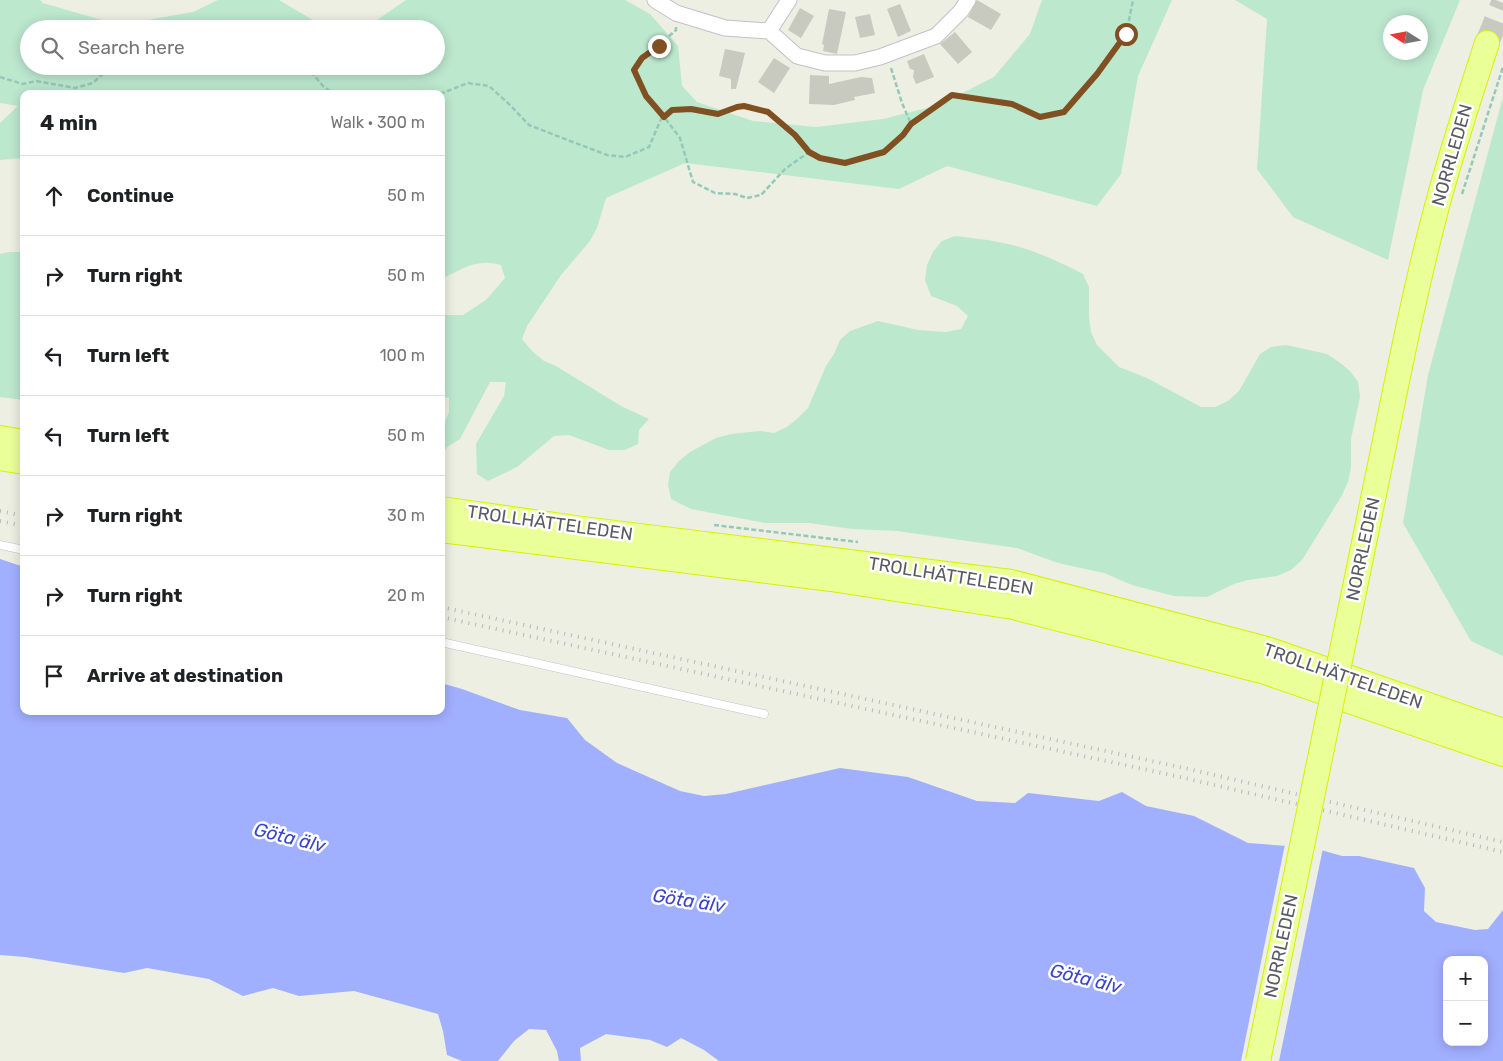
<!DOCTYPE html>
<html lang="en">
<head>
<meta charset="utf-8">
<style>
	:root { --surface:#fff; --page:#f2f2f2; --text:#202124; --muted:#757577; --line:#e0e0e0 }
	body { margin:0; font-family:Rubik,sans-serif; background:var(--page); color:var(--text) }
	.controls { position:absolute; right:15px; bottom:15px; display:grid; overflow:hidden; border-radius:10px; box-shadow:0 2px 12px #0003 }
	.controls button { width:45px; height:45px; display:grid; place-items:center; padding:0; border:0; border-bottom:1px solid var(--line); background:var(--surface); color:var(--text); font:25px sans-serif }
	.compass { position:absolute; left:1383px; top:15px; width:45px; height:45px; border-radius:50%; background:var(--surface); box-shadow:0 2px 12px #0003; rotate:281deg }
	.stop { position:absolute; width:15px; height:15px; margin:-11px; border:4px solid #815022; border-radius:50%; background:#fff }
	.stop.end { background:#815022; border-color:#fff; box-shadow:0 1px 5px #0008 }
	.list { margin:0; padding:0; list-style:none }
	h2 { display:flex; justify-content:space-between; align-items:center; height:65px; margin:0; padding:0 20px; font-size:21px }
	h2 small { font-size:16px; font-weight:400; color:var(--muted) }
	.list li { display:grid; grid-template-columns:32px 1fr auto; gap:15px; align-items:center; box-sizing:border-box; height:80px; padding:0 20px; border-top:1px solid var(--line) }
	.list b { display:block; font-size:19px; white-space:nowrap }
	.list em { font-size:16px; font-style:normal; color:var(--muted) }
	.icon { flex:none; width:28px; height:28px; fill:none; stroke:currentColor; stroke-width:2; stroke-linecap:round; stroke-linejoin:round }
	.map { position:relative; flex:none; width:1503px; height:1061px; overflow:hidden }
	.search { position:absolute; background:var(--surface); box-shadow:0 2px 12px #0003; left:20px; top:20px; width:425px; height:55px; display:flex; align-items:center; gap:12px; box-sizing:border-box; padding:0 18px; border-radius:28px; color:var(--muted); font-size:19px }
	.panel { position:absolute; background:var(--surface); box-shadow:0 2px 12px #0003; left:20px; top:90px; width:425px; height:625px; border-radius:10px }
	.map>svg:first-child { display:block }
	.green { fill:#bce8ce; fill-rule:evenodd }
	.water { fill:#a1afff; fill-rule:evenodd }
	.pier { fill:#ecefe2 }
	.building { fill:#c8cabf }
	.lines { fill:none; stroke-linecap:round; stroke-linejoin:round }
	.trunk-tunnel { stroke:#c8cac2; stroke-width:24; stroke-dasharray:24 12; stroke-linecap:butt }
	.service-casing { stroke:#c1c1ca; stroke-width:9 }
	.minor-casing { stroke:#c1c1ca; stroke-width:17 }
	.trunk-casing { stroke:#d8f000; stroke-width:26 }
	.path { stroke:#94c9b9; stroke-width:2.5; stroke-dasharray:5 2.5; stroke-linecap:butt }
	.service { stroke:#fff; stroke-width:8 }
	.minor { stroke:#fff; stroke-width:15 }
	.trunk { stroke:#eaff97; stroke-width:24 }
	.rail { stroke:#b8b8b9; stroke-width:4; stroke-dasharray:1 6; stroke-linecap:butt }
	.trunk-bridge-casing { stroke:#d8f000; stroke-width:26; stroke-linecap:butt }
	.trunk-bridge { stroke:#eaff97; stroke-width:24 }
	.route { stroke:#815022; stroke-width:6 }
	.labels { text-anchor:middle; stroke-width:5; stroke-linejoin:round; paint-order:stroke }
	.street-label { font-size:18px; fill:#5a5b64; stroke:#fff }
	.water-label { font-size:19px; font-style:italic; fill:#3a45cc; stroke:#fff }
</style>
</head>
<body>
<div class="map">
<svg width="1503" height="1061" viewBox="0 0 1503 1061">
	<rect width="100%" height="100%" fill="#ecefe2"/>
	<path class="green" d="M0,0H40L43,3L119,25L193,12L218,0H279L328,29L374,22L406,0H625L650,14L678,46L682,86L697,102L753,121L816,127L883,119L939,105L994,77L1030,34L1042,0H1172L1138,76L1121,174L1097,206L947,166L899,189L685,163L606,198L597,228L590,241L561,275L527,326L522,339L532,351L544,361L556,366L621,406L649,419L639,430L638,444L625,450H609L569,435L554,436L517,467L488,481L477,474L476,444L504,396L506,382H490L460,439L447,447L441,457V425L444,424L449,412V398L441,397V315H463L486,300L505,278L501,265C476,258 463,269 441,279V94H24V158L0,160V123L18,106L0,103ZM29,29H436V66H29Z
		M1235,0H1460L1423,90L1388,260L1293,217L1257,169L1267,19ZM1390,22H1420V52H1390Z
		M1503,97V656L1471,641L1403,523L1428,375Z
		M955,236C969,238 984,239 998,242C1028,247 1056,260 1083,274L1089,287V317L1091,332L1097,345L1119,367L1147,378L1201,407H1215L1228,401L1239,391L1260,354L1271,347L1286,345L1327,354L1339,362L1350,371L1358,382L1360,397L1351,439V467L1348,482L1341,497L1302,560L1291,570L1277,576L1248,580L1234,584L1207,597L1174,596L1132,585L1104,573L1058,563L1017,548L897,531L852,529L809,523H765L691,509L671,499L668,485L670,472L679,461L690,452L716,438L731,434L760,431L774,433L787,427L798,418L808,408L826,366L834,354L840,340L850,331L878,321L918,330L946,332L961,329L968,316L957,306L931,296L925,280L927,265L933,252L942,241Z
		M9,252H24V400L0,397V254Z"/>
	<path class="water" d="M0,559L24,567V711H441V683L462,689L520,710L567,718L585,740L617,763L680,791L704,796L726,794L840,768L908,777L977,801L1015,803L1028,793L1099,801L1122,792L1146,806L1194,816L1248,843L1314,848L1342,856H1359L1414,868L1425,888L1424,911L1436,922L1475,930L1488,929L1503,910V1061H719L704,1050L681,1038L667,1047L650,1040L606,1034L580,1048L581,1061H559L557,1051L546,1030L529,1029L514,1041L498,1061H462L447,1055L443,1031L438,1014L354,991L299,996L273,988L243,996L209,979L147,968L124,973L25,957L0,955ZM1447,960H1484V1042H1447Z"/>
	<path class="pier" d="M1285,844L1323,848L1279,1061H1241Z"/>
	<path class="building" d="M977,0L1001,14L991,30L968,17Z
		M900,4L911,31L898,37L887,9Z
		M800,8L814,16L801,38L788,30Z
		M829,9L846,12L837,54L823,51L824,45L822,44Z
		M870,14L875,35L860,38L855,17Z
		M955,32L972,52L958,64L940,44Z
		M725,49L745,53L736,89H731V79L719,76Z
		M924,54L934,77L916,84L913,77L914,70L910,69L907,61Z
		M774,58L790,68L774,93L758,82Z
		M810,75L829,76V84L861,77L872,78L875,93L854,97L855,100L834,105L809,104Z"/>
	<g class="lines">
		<path class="trunk-tunnel" d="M1487,43L1503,3"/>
		<g class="service-casing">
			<path id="service" d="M0,545L24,550
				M441,642L764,714"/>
		</g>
		<g class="minor-casing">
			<path id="minor" d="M655,0L676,13L725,28L769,31
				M789,0L769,31L797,56L825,63H855L880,57L936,36L961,11L968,0"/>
		</g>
		<g class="trunk-casing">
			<path id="trunk" d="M0,438L24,442
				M0,458L24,462
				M1373,499C1393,403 1411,305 1436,210C1451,153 1469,98 1487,43
				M441,509L583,529L1011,582L1267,649L1503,731
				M441,530L831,579L1013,607L1265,672L1503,754"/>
		</g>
		<path class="path" d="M676,27V30C662,43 645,53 634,69L646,96L664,117L680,138L693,182L715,193L735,194L747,198L761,195L785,169L809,152
			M306,66L323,86L334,94
			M891,68L902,103L911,124
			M0,77L23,84L36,81L75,88L93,83L111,66
			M440,94L468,83L489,86L509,104L529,125L565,139L607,155L625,157L649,147L661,119L672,110L691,109L718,114L737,107L745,106L768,112L795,135L809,152L820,158L845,163L884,152L903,135L911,124L952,95L1012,104L1040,117L1063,112L1097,75L1126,35L1133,0
			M1462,194L1503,67
			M714,525L858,542"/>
		<use href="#service" class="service"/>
		<use href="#minor" class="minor"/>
		<use href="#trunk" class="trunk"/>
		<path class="rail" d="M0,511L24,516
			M0,521L24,526
			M441,607L1184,768L1503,842
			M441,617L1180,777L1503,852"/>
		<g class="trunk-bridge-casing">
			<path id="trunk-bridge" d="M1258,1061L1373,499"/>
		</g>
		<use href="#trunk-bridge" class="trunk-bridge"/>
	</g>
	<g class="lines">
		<path class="route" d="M659,46L642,58L634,70L646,96L664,117L672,110L691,109L718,114L737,107L744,106L768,112L795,135L809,152L820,158L845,163L884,152L903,135L911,124L952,95L1012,104L1040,117L1064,112L1097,74L1126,34"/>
	</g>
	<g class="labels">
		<g class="street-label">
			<text transform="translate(1452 155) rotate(-74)" y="6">NORRLEDEN</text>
			<text transform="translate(550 523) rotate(8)" y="6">TROLLHÄTTELEDEN</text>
			<text transform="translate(1363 549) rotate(-78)" y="6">NORRLEDEN</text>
			<text transform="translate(951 576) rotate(9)" y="6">TROLLHÄTTELEDEN</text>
			<text transform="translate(1343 676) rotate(19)" y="6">TROLLHÄTTELEDEN</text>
			<text transform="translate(1281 946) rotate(-78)" y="6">NORRLEDEN</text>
		</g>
		<g class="water-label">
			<text transform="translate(290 837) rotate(14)" y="7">Göta älv</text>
			<text transform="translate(689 900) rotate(9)" y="7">Göta älv</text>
			<text transform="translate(1086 978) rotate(14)" y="7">Göta älv</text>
		</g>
	</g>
</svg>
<div class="controls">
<button>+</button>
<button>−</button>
</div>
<svg class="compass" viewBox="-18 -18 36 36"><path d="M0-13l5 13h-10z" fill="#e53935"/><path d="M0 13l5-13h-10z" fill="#757577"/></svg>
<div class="stop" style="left:1126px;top:34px"></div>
<div class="stop end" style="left:659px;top:46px"></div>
<div class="search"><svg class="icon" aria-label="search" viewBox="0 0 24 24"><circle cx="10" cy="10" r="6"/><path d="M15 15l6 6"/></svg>Search here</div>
<section class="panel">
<h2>4 min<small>Walk · 300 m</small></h2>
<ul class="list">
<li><svg class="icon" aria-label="ahead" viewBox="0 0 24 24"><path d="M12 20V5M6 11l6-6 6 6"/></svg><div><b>Continue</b></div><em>50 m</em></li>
<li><svg class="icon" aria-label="right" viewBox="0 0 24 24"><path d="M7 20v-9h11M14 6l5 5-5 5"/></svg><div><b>Turn right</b></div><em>50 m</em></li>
<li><svg class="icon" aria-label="left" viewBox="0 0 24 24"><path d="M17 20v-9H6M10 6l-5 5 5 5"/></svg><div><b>Turn left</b></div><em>100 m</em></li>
<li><svg class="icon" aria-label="left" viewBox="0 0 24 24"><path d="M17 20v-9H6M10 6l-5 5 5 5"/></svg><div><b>Turn left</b></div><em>50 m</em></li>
<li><svg class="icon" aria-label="right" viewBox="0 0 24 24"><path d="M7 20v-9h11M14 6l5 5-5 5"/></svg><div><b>Turn right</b></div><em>30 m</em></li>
<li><svg class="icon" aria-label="right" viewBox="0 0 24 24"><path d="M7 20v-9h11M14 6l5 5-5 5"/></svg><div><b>Turn right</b></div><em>20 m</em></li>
<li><svg class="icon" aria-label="arrive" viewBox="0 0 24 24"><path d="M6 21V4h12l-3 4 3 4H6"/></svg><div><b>Arrive at destination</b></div></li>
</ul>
</section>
</div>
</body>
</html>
